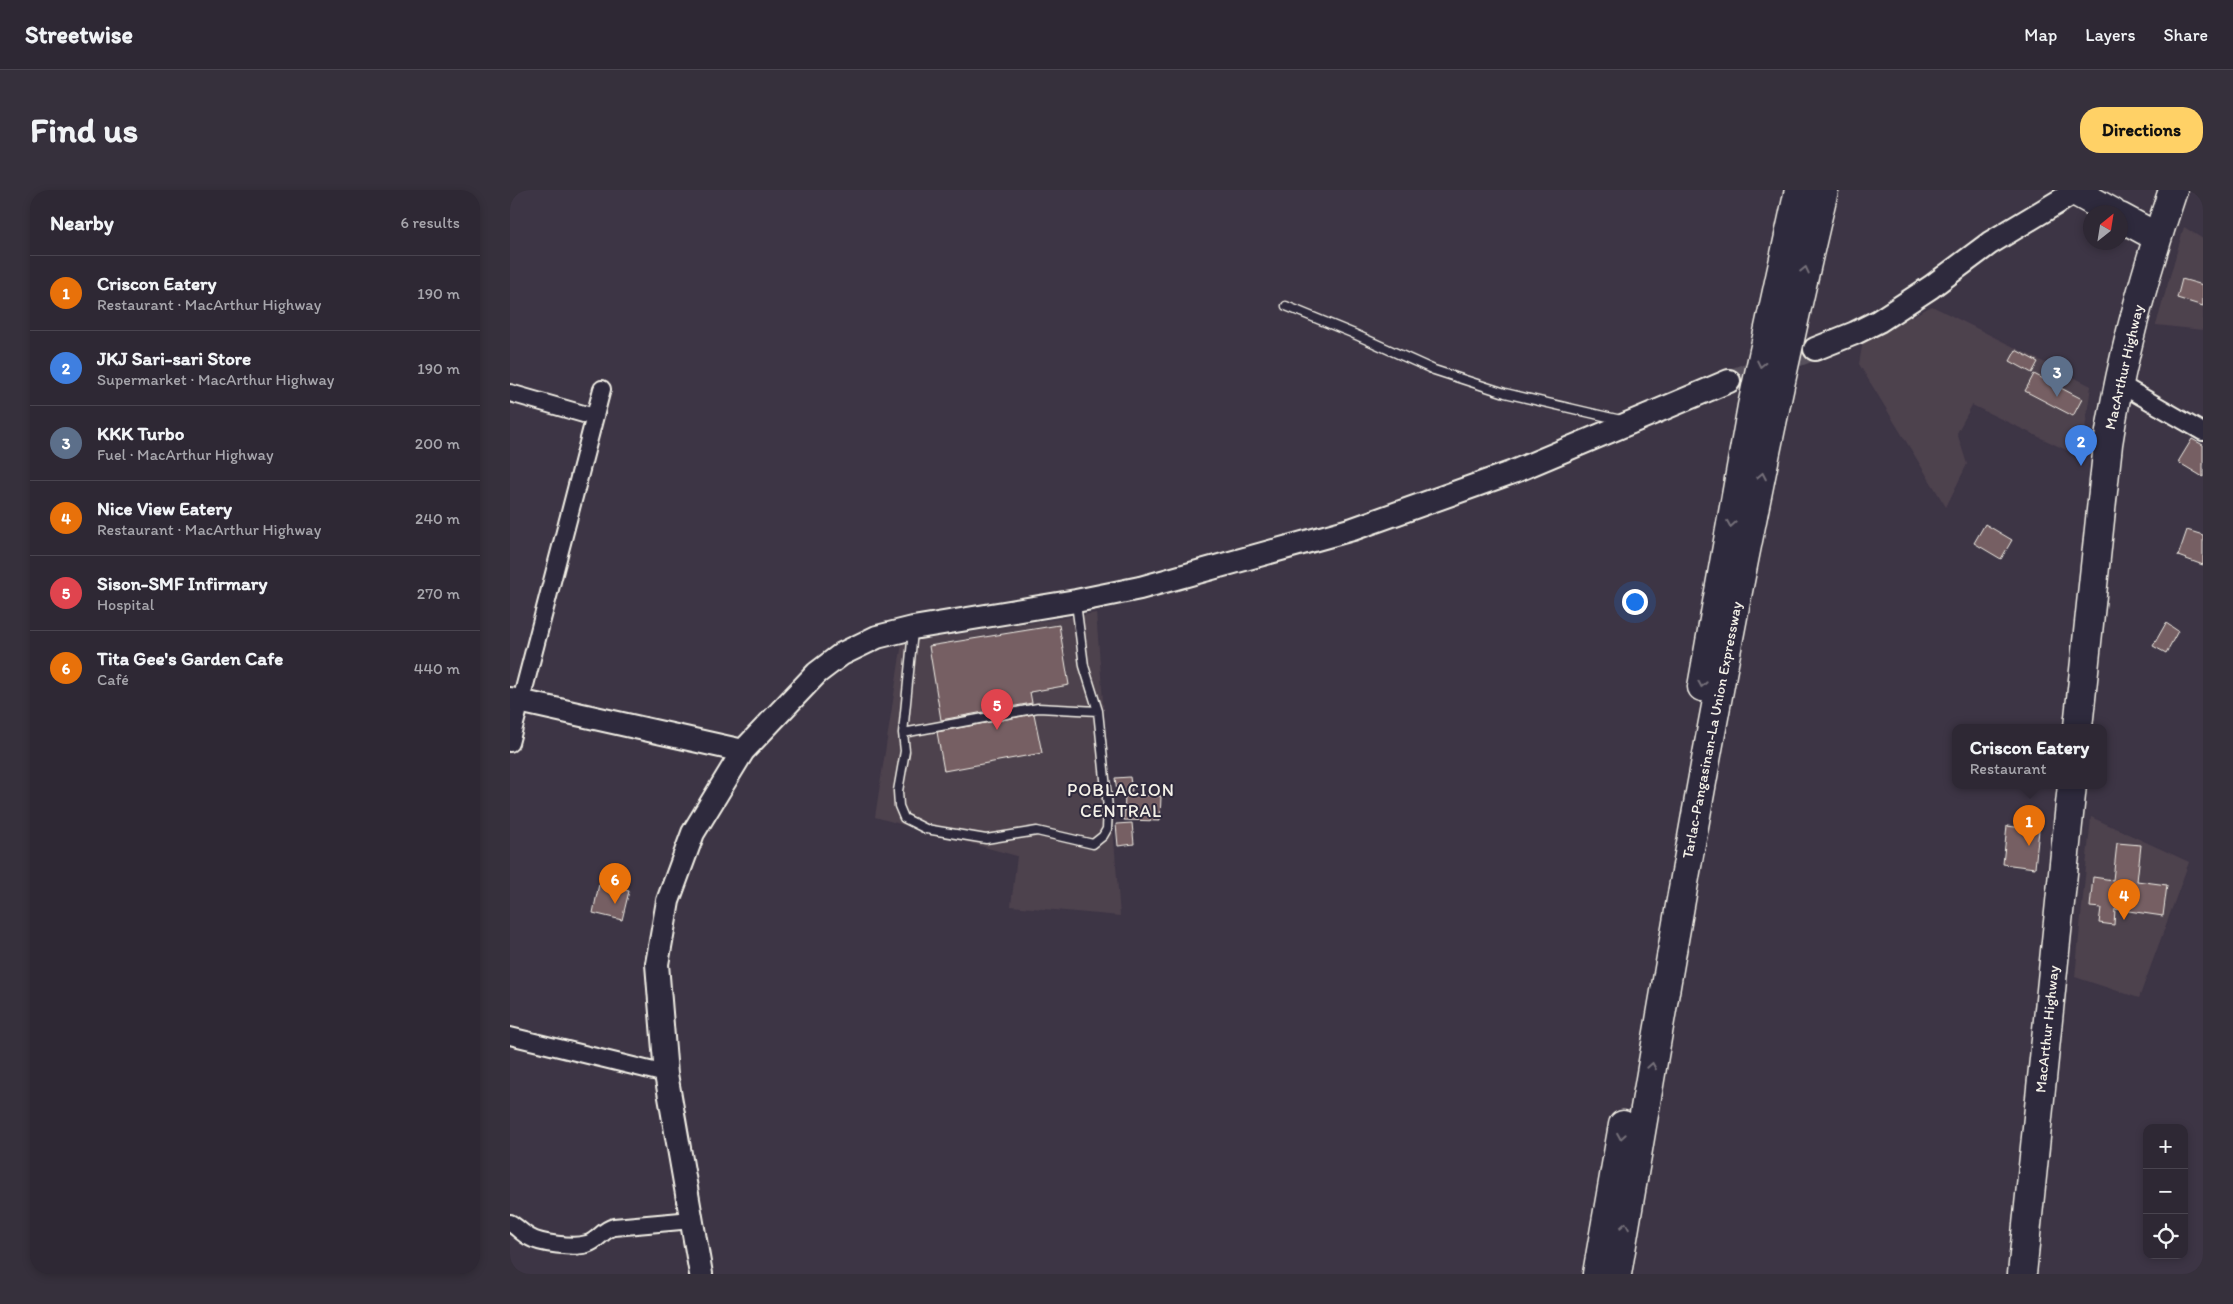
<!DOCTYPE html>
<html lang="en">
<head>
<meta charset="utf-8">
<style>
	:root { --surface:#2e2834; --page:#36303c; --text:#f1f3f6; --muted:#a7a6ac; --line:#49444f; --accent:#ffd166 }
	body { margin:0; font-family:Itim,sans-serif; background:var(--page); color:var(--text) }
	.controls { position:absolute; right:15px; bottom:15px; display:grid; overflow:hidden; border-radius:10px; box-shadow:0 2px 8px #0003 }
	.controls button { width:45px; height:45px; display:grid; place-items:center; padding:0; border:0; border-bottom:1px solid var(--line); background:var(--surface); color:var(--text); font:25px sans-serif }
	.compass { position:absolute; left:1573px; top:15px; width:45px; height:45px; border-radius:50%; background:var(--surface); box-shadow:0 2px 8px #0003; rotate:30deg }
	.you { position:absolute; left:1124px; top:411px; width:18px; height:18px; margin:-12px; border:4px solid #fff; border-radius:50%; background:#1a73e8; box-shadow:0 0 0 8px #1a73e833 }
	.badge { display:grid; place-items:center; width:32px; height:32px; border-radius:50%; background:var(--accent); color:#fff; font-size:16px; font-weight:700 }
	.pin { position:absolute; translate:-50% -41px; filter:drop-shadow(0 1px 2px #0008) }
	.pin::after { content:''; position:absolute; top:26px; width:18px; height:15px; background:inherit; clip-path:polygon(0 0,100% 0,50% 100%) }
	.popup { position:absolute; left:1442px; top:534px; width:155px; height:65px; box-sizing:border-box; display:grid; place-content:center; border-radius:10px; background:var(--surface); filter:drop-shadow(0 1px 4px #0005); font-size:16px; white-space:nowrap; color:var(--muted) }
	.popup b { font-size:19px; color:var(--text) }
	.popup::after { content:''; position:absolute; left:50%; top:100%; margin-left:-10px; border:10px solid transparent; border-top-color:var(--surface) }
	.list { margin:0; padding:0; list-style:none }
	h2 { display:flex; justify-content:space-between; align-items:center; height:65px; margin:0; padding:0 20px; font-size:21px }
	h2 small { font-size:16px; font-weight:400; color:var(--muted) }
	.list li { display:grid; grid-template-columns:32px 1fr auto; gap:15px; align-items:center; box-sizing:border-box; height:75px; padding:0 20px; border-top:1px solid var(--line) }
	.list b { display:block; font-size:19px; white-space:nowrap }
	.list p { margin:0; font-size:16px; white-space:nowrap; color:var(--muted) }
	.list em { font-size:16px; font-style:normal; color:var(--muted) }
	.icon { flex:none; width:28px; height:28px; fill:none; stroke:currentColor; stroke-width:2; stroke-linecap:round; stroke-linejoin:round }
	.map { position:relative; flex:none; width:1693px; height:1084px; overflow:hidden; border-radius:20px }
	header { display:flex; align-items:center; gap:30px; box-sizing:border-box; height:70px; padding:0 25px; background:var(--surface); border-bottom:1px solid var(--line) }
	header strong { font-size:24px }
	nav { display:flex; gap:28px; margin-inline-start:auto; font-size:18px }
	.intro { display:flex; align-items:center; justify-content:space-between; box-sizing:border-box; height:120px; padding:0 30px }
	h1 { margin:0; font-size:35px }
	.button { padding:12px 22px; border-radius:20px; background:var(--accent); color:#111; font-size:18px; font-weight:700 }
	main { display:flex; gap:30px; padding:0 30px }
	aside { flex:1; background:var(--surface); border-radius:20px; box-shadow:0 2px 8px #0003 }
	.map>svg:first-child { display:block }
	.built { fill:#4e424e }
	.building { fill:#765f64; stroke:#f4f1e8 }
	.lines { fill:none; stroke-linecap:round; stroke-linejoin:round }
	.secondary-tunnel { stroke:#58515d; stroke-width:22; stroke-dasharray:22 11; stroke-linecap:butt }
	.lane-casing { stroke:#f4f1e8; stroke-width:11 }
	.street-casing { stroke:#f4f1e8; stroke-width:20 }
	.secondary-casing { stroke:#f4f1e8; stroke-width:26 }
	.highway-casing { stroke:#f4f1e8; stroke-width:31 }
	.lane { stroke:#2f2a3d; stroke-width:8 }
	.street { stroke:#2f2a3d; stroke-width:16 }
	.secondary { stroke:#2f2a3d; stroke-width:22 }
	.highway { stroke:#2f2a3d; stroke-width:28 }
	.oneway { stroke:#747079 }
	.labels { text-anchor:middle; stroke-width:4; stroke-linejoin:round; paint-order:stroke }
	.street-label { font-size:15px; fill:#f4f1e8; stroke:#2f2a3d }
	.quarter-label { font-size:18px; letter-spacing:1px; fill:#f4f1e8; stroke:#2f2a3d }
</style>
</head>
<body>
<header>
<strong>Streetwise</strong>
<nav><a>Map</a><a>Layers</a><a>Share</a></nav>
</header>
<div class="intro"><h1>Find us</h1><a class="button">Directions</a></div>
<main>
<aside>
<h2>Nearby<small>6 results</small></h2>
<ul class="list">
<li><span class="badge" style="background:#e8710a">1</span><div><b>Criscon Eatery</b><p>Restaurant · MacArthur Highway</p></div><em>190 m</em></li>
<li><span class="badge" style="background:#3f7fe0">2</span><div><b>JKJ Sari-sari Store</b><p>Supermarket · MacArthur Highway</p></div><em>190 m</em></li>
<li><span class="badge" style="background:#5c6f8a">3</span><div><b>KKK Turbo</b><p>Fuel · MacArthur Highway</p></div><em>200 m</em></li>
<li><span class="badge" style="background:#e8710a">4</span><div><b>Nice View Eatery</b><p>Restaurant · MacArthur Highway</p></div><em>240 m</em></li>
<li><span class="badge" style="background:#e0444e">5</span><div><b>Sison-SMF Infirmary</b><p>Hospital</p></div><em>270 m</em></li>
<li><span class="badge" style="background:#e8710a">6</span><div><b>Tita Gee's Garden Cafe</b><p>Café</p></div><em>440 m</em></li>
</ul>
</aside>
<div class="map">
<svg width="1693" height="1084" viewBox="0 0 1693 1084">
	<rect width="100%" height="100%" fill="#3d3545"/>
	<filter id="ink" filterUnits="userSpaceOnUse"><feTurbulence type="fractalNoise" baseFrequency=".02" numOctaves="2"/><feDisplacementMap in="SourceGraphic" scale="10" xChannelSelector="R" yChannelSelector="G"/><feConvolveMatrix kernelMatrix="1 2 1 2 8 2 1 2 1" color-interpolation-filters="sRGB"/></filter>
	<g filter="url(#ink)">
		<path class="built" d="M1674,37L1693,49V140L1646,135Z
			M1422,116L1581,196L1571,267L1462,215L1447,243L1457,274L1436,317L1349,174L1353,151Z
			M586,423L610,726L501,716L507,666L365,627L392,453Z
			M1581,627L1679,672L1629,808L1565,787Z"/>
		<path class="building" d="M1672,89L1693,95V116L1667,108Z
			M1506,160L1528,172L1522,183L1500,171Z
			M1524,184L1572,209L1563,226L1515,201Z
			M1682,249L1693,255V287L1668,272Z
			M1475,334L1502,350L1491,369L1464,353Z
			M1677,340L1693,345V375L1668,366Z
			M1656,433L1668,441L1656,463L1643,456Z
			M549,435L559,495L520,502L522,513L431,530L419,456Z
			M524,524L532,563L434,581L427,542Z
			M620,587L622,601L607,602L605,588Z
			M615,604L651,606L650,631L614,630Z
			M622,633L624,654L608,656L606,634Z
			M1497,636L1529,640L1525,678L1493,674Z
			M1607,653L1631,655L1627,691L1657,695L1653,726L1605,719L1604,735L1589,733L1591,718L1580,717L1583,687L1603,690Z
			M89,694L119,701L112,730L83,723Z"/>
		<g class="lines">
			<path class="secondary-tunnel" d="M1219,191L1305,159"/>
			<g class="lane-casing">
				<path id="lane" d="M776,116L842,143L924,180L995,203L1111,230
					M403,441L393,543L395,561L388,601L389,616L394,628L416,639L476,649L527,641L583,654L593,646L597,639L598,618L588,521L574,476L566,413
					M393,543L528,518L588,521"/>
			</g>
			<g class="street-casing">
				<path id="street" d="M1608,193L1693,242
					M0,203L84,227
					M0,553L92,199
					M0,846L156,884
					M0,1033C7,1037 12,1043 19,1047C30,1054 64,1058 77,1054C88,1051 92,1040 104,1037L182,1030"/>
			</g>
			<g class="secondary-casing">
				<path id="secondary" d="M1305,159L1345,143L1369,131L1421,97L1480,53L1568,0
					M0,509L233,561
					M191,1084L156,884L147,774L158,711L183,643L233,561L307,483L332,464L367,447L403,438L566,411L630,398L843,339L1003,282L1219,191"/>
			</g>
			<g class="highway-casing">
				<path id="highway" d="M1566,2L1602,22
					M1610,27L1647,47
					M1192,497L1242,216L1289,0
					M1568,537L1598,254C1611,168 1635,83 1663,0
					M1087,1084L1113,935
					M1107,1084C1168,721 1229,358 1314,0
					M1512,1084L1562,595"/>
			</g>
			<use href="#lane" class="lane"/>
			<use href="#street" class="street"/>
			<use href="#secondary" class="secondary"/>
			<use href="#highway" class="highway"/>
		</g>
		<defs><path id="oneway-chevron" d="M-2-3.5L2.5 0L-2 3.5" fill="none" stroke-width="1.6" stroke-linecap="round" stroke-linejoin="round" transform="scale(1.25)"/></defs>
		<g class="oneway">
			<use href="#oneway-chevron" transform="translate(1295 80) rotate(-77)"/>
			<use href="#oneway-chevron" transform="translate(1251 174) rotate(102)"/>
			<use href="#oneway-chevron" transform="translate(1252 286) rotate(-79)"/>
			<use href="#oneway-chevron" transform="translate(1221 334) rotate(100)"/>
			<use href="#oneway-chevron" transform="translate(1192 494) rotate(100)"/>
			<use href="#oneway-chevron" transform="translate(1142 876) rotate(-80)"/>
			<use href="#oneway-chevron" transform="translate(1111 946) rotate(100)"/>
			<use href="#oneway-chevron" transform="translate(1115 1036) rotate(-80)"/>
		</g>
	</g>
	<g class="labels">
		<g class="street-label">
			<text transform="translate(1614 177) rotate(-77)" y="5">MacArthur Highway</text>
			<text transform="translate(1202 540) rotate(-79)" y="5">Tarlac-Pangasinan-La Union Expressway</text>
			<text transform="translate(1537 839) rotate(-84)" y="5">MacArthur Highway</text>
		</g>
		<g class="quarter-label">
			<text x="611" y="606">POBLACION<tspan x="611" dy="21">CENTRAL</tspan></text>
		</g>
	</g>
</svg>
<div class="controls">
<button>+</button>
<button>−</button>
<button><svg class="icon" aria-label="locate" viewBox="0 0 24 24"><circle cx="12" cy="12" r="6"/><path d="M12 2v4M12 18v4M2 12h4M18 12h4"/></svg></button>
</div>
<svg class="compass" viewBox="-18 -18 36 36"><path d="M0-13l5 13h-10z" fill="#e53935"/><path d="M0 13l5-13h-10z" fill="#a7a6ac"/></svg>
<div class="you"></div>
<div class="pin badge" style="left:1519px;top:656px;background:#e8710a">1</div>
<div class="popup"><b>Criscon Eatery</b>Restaurant</div>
<div class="pin badge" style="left:1571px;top:276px;background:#3f7fe0">2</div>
<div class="pin badge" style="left:1547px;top:207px;background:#5c6f8a">3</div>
<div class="pin badge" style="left:1614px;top:730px;background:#e8710a">4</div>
<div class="pin badge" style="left:487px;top:540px;background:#e0444e">5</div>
<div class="pin badge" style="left:105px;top:714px;background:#e8710a">6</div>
</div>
</main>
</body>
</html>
